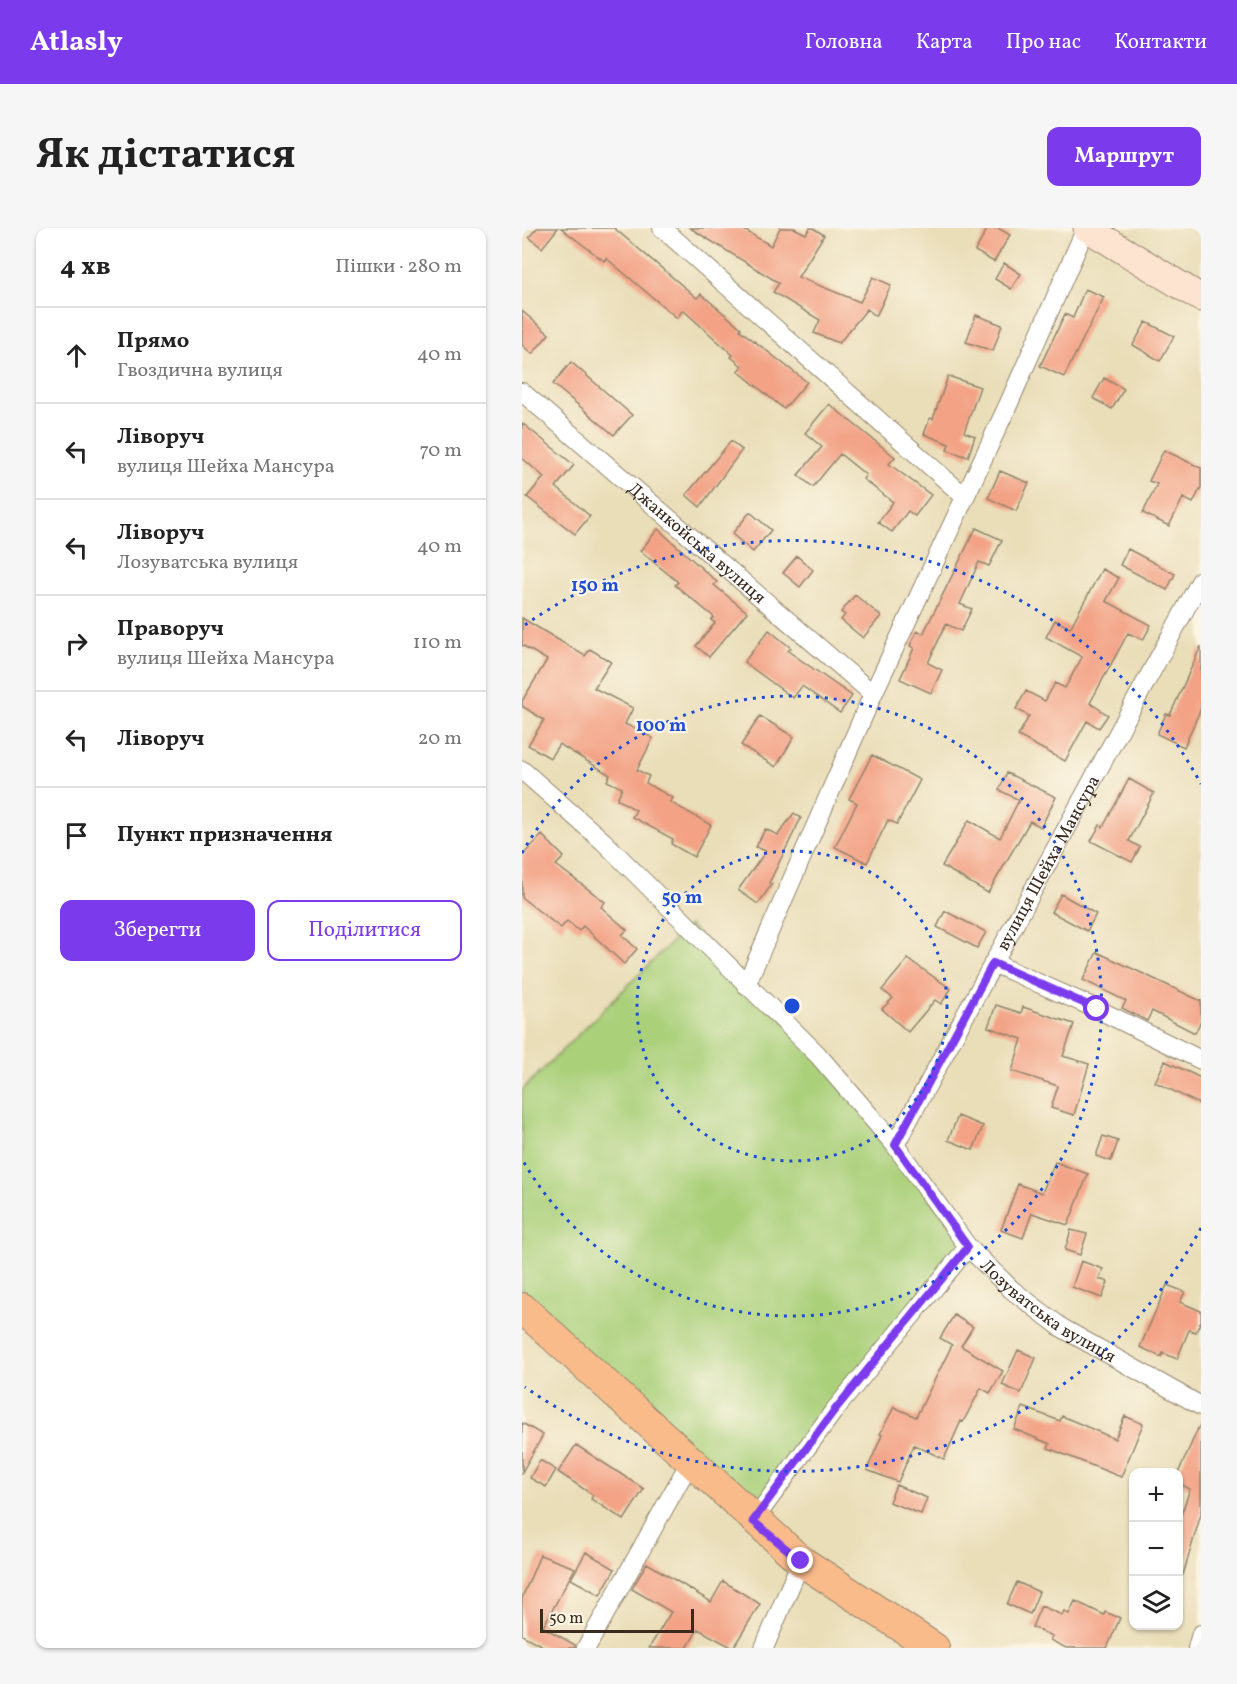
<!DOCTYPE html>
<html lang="uk">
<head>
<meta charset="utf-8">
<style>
	:root { --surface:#fff; --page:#f6f6f6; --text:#222; --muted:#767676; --line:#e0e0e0; --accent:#7c3aed }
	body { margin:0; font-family:Vollkorn,serif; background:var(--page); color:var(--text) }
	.controls { position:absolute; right:18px; bottom:18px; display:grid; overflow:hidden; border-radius:12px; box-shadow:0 2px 4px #0004 }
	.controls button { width:54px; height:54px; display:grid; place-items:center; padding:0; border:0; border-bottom:2px solid var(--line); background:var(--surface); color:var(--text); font:30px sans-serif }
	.scale { position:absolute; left:18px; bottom:15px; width:154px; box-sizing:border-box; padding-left:6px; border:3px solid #3b2a1e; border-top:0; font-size:16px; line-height:21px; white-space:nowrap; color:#3b2a1e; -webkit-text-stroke:4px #fcf5e5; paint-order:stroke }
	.stop { position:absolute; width:18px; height:18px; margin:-14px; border:4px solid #7c3aed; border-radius:50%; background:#fff }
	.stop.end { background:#7c3aed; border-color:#fff; box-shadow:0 2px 6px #0008 }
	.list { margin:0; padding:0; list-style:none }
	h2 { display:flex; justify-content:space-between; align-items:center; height:78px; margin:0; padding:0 24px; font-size:26px }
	h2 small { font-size:20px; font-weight:400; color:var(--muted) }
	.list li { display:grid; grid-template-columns:39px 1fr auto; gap:18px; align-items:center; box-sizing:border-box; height:96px; padding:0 24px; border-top:2px solid var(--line) }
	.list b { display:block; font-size:22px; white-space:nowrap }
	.list p { margin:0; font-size:20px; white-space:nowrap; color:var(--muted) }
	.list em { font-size:20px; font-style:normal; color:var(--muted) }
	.actions { display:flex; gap:12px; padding:18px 24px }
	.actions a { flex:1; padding:14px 0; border:2px solid var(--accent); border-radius:12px; text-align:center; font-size:21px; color:var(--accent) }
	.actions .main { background:var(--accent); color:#fff }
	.icon { flex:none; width:33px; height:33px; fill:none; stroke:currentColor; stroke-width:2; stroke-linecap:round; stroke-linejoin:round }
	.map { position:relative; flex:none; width:679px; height:1420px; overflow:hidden; border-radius:12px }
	header { display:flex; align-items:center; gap:36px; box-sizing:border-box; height:84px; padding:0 30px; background:var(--accent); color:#fff }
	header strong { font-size:28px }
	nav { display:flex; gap:33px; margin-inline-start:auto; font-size:21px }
	.intro { display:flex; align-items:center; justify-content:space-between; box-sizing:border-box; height:144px; padding:0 36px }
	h1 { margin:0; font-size:42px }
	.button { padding:15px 27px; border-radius:12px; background:var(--accent); color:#fff; font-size:21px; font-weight:700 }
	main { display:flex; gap:36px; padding:0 36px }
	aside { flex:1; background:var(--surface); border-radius:12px; box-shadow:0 2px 4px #0004 }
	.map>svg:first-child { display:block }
	.green { fill:#aad07a; stroke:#727d4c; stroke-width:1.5 }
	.building { fill:#f3a285 }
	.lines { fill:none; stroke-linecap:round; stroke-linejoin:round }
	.minor-casing { stroke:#92846c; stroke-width:20 }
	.secondary-casing { stroke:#92846c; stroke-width:29 }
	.primary-casing { stroke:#92846c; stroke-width:32 }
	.minor { stroke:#fff; stroke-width:18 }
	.secondary { stroke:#fde4d1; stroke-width:27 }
	.primary { stroke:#fabb8b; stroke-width:30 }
	.route { stroke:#7c3aed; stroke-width:8 }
	.ring { fill:none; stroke:#1d4ed8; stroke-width:3; stroke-dasharray:3 6 }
	.labels { text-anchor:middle; stroke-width:4.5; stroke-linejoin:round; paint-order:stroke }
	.street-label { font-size:18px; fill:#3b2a1e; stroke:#fcf5e5 }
	.centre { fill:#1d4ed8; stroke:#fcf5e5; stroke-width:3 }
	.ring-label { font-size:18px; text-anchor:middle; font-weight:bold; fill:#1d4ed8; stroke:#fcf5e5; stroke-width:4.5; stroke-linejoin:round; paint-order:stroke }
</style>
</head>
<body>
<header>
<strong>Atlasly</strong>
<nav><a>Головна</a><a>Карта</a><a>Про нас</a><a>Контакти</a></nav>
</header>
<div class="intro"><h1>Як дістатися</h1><a class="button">Маршрут</a></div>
<main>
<aside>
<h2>4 хв<small>Пішки · 280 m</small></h2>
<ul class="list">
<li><svg class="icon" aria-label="ahead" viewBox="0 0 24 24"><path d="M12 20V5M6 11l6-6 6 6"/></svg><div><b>Прямо</b><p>Гвоздична вулиця</p></div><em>40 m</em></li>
<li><svg class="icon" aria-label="left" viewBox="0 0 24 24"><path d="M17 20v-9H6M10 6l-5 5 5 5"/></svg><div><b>Ліворуч</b><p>вулиця Шейха Мансура</p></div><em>70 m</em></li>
<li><svg class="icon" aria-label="left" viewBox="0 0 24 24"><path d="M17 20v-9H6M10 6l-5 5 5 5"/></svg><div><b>Ліворуч</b><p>Лозуватська вулиця</p></div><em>40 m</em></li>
<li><svg class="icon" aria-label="right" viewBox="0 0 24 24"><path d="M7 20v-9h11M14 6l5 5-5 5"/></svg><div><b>Праворуч</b><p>вулиця Шейха Мансура</p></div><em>110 m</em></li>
<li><svg class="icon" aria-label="left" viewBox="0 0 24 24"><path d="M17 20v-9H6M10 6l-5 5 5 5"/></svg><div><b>Ліворуч</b></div><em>20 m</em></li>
<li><svg class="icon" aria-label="arrive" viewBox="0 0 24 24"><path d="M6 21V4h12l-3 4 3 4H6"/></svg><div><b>Пункт призначення</b></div></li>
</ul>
<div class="actions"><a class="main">Зберегти</a><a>Поділитися</a></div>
</aside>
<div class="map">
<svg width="679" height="1420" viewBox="0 0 679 1420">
	<rect width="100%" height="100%" fill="#fcf5e5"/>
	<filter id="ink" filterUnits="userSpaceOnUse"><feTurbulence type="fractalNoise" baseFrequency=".0167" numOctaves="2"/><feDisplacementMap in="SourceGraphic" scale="12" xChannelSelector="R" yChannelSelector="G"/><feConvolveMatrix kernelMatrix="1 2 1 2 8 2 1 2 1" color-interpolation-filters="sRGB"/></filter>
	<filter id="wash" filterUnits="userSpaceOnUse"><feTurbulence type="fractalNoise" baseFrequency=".008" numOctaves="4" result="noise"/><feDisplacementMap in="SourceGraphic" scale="24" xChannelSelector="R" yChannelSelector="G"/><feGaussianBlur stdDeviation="1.35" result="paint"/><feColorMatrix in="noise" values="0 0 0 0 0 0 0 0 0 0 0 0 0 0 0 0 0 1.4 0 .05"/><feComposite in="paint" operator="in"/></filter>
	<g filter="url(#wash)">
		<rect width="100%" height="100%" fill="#eadeb9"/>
		<path class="green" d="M167,697L296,827L446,1019L231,1293L0,1080V862Z"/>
		<g id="blocks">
			<path class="building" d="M15,0H36L20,20L7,9Z
				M39,0H92L175,70L179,66L219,100L218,102L285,154L262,181L216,143L220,138L209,129L211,127L161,82L155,90L84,30L82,33Z
				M168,0H219L249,18L258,0H272L284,6L288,0H291L302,7L276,49L338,74L351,49L369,57L354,88L345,81L317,115L292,105L298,92L251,64L257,55Z
				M466,0H476L488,7L472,34L453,23Z
				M482,35L499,46L489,61L473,51Z
				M563,61L582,69L542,149L518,138L543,86L551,90Z
				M0,83L27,106L10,126L0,117Z
				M454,87L480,97L471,123L444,114Z
				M624,94L652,108L638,133L611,117Z
				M49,134L110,187L92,207L31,156Z
				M426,148L458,159L442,204L453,208L446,229L425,222L427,216L402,206L408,190L411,191Z
				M582,150L602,161L590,181L571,170Z
				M307,176L373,229L367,236L409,267L393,288L386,283L370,304L356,294L371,274L341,251L344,247L318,226L291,259L276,247L300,219L283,205Z
				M0,195L52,237L34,259L68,288L53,306L5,269L22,249L0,230Z
				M209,213L220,222L178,279L164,267Z
				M642,222L679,240V259L671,275L661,270L647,298L621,285L635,256L627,253Z
				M478,243L507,255L494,283L466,270Z
				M228,284L249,302L231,324L210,306Z
				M454,300L480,312L467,338L457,334L438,376L450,381L439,403L424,396L406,435L420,442L409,465L378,451L392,420L388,418L395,403L401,406Z
				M136,301L195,354L192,357L225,384L187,429L174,418L193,395L189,392L192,389L153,357L156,354L118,323Z
				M606,321L653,346L645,362L598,337Z
				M275,328L291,342L278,359L261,345Z
				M580,341L597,350L584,373L629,397L621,412L606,405L568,475L586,487L577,500L565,493L543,533L496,508L507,488L494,481L504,463L523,473L533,455L543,460L560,429L524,409L533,392L548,400Z
				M333,367L359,388L341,410L319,392L323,387L319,384Z
				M0,390L63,428L68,421L89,434L72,460L111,480L103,496L131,510L115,542L127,548L124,555L151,570L148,574L189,597L172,629L149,616L151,611L110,589L114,582L95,571L100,560L85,553L88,547L37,516L28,530L6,517L22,492L0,478V473L25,432L0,417Z
				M247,402L269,420L266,423L330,468L318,485L280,458L271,470L222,434Z
				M679,418V480L662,519L635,506L644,486L648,487Z
				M238,488L272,509L254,539L219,517Z
				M350,527L398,552L375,596L366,592L345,635L313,619L335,575L327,571Z
				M485,545L534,569L519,599L508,593L466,665L420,638L447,592L478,610L497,572L477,562Z
				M607,551L632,565L607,613L618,619L610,634L569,613L578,597L581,599Z
				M272,585L279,590L247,655L250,656L236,676L216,662L244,623L234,619L243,601L256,607Z
				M20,607L42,629L34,637L83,674L79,679L105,702L100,707L115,721L102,736L61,698L57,703L45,693L39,700L0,670V628Z
				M539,666L574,686L565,703L529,684Z
				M423,683L464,704L455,720L415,699Z
				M575,724L679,773V793L673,805L630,783L625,793L600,780L604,773L561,752Z
				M386,731L429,761L419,776L413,772L386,804L360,781L371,770L360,762Z
				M474,777L499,785L501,779L552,796L541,828L567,836L552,887L529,880L536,858L490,843L500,811L466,799Z
				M643,833L679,850V877L633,854Z
				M436,888L461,898L451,922L426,912Z
				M581,908L596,913L589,933L574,928Z
				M533,934L566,946L546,997L510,985L501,1010L479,1002L496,956L520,965Z
				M549,1002L565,1006L558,1027L543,1022Z
				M559,1033L581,1041L577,1051L586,1054L580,1070L550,1059Z
				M645,1057L663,1064L658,1074L679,1083V1093L674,1104L667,1102L655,1131L641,1125L639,1129L618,1119Z
				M432,1087L451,1099L439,1118L481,1143L468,1165L459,1160L441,1194L439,1193L422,1231L392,1217L376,1254L345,1242L360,1207L358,1206L372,1179L394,1189L430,1117L418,1110Z
				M496,1122L514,1130L499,1165L480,1157Z
				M501,1179L538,1193L540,1188L593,1211L603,1188L621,1196L599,1249L526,1220L528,1216L492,1201Z
				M679,1194V1286L661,1347H657V1293L668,1261L657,1255V1243Z
				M0,1195L21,1207L0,1244Z
				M54,1217L122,1261L102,1292L69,1271L71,1267L36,1244Z
				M18,1232L34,1242L24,1259L8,1250Z
				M374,1257L405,1270L399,1286L367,1274Z
				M64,1324L93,1341L78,1367L49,1351Z
				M18,1327L53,1340L21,1399L53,1417V1420H24L0,1407V1370Z
				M125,1335L189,1374L201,1353L238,1376L211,1420L176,1401L165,1420H127L149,1384L110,1361Z
				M495,1354L517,1364L508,1386L485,1376Z
				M553,1373L582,1387L583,1384L598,1390L585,1420H544L528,1412L530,1408L510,1399L519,1378L540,1387L542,1383L547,1386Z"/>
		</g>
	</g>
	<g filter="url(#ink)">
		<use href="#blocks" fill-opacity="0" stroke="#92846c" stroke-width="1.5"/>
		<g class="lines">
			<g class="minor-casing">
				<g id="minor">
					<path d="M140,0L442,268"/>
					<path id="s1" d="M0,164L351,466"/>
					<path id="s2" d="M0,542L82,614L296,827L373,917L446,1019L490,1062L540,1100L679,1178"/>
					<path d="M471,735L575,781L679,832"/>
					<path d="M224,757L351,466L487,175L564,0"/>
					<path id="s3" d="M373,917L679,352"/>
					<path d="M231,1293L311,1184L446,1019"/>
					<path d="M64,1420L168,1234"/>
					<path d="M242,1420L279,1333"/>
					<path d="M675,1420L679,1406"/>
				</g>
			</g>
			<g class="secondary-casing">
				<path id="secondary" d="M565,0L679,70"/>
			</g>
			<g class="primary-casing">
				<path id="primary" d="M0,1080L279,1333L412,1420"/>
			</g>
			<use href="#minor" class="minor"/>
			<use href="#secondary" class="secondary"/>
			<use href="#primary" class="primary"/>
		</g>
	</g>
	<g class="lines" filter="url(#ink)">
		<path class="route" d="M279,1333L231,1293L311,1184L446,1019L373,917L471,735L575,781"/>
	</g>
	<g class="ring">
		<circle cx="270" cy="778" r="155"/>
		<path d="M0 625A310 310 0 1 1 0 931"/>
		<path d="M679 1000A465 465 0 0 1 3 1159M3 397A465 465 0 0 1 679 556"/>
	</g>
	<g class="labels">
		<g class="street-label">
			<text dy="6" stroke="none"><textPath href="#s1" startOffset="231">Джанкойська вулиця</textPath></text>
			<text dy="6" stroke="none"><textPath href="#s3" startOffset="321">вулиця Шейха Мансура</textPath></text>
			<text dy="6" stroke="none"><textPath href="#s2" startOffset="758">Лозуватська вулиця</textPath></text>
		</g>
	</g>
	<circle cx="270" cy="778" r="9" class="centre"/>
	<g class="ring-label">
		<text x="73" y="363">150 m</text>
		<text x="139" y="503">100 m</text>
		<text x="160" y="675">50 m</text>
	</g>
</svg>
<div class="controls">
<button>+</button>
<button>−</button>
<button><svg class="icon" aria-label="layers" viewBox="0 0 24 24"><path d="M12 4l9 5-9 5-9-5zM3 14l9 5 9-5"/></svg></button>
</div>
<div class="scale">50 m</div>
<div class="stop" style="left:575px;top:781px"></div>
<div class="stop end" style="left:279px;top:1333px"></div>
</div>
</main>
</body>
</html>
